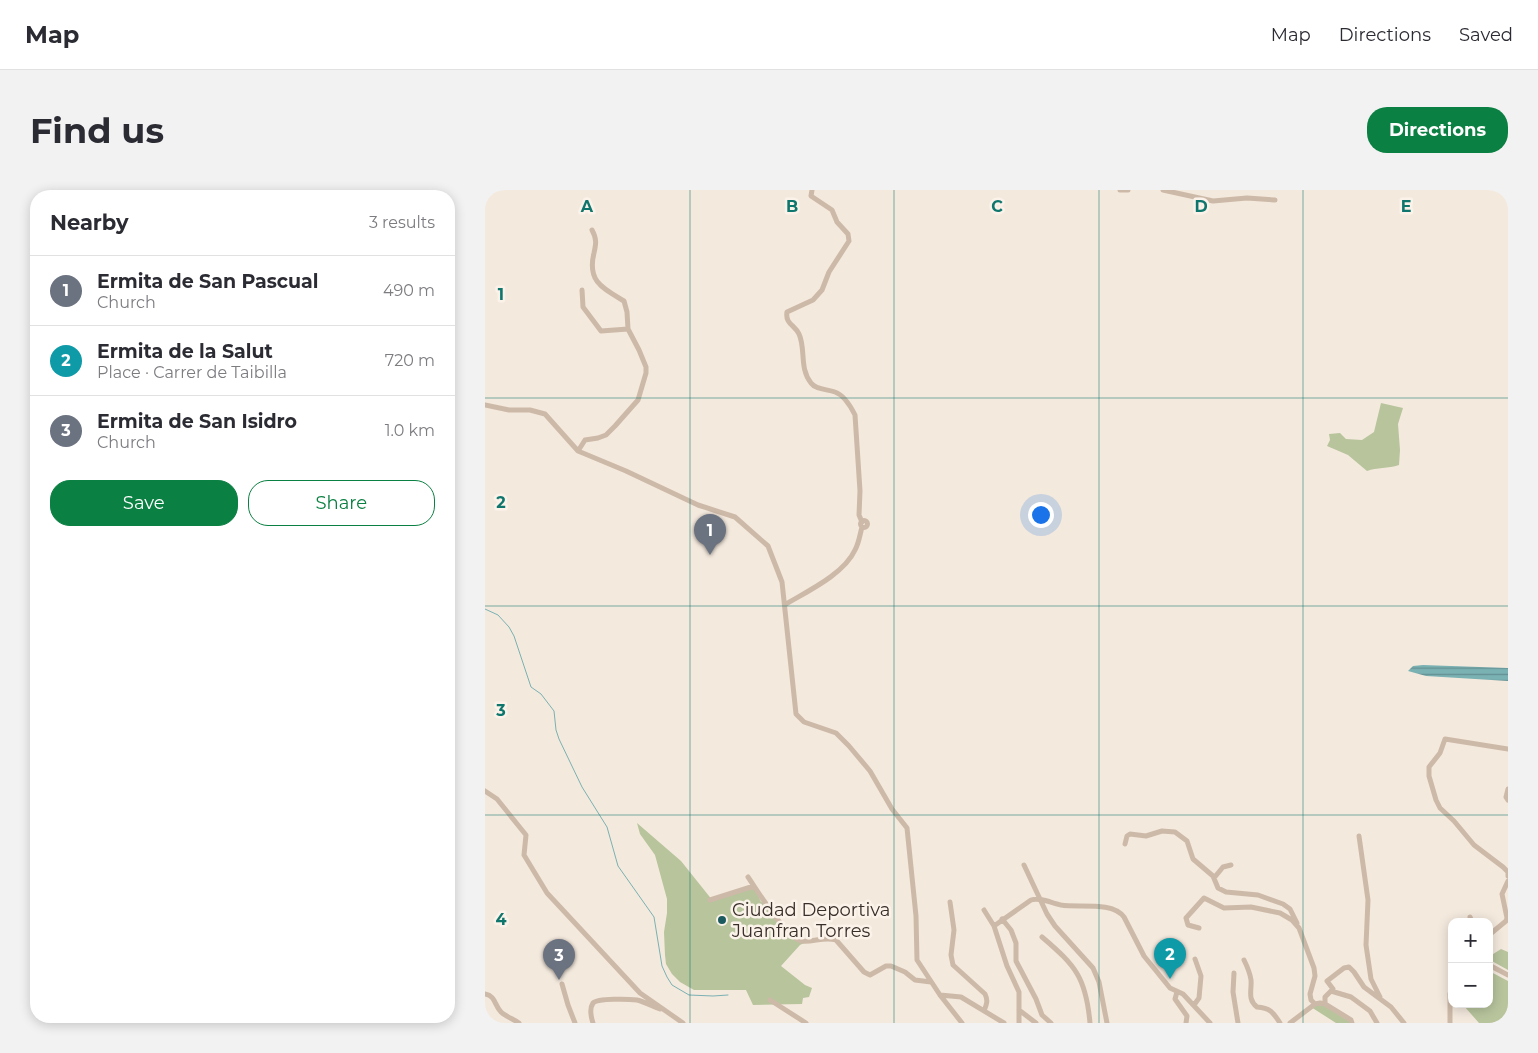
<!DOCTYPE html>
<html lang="en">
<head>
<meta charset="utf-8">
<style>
	:root { --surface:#fff; --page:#f2f2f3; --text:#2b2b33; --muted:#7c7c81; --line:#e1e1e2; --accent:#0b8043 }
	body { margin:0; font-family:Montserrat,sans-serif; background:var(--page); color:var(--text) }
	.controls { position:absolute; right:15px; bottom:15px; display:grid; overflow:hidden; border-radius:10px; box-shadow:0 2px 12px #0003 }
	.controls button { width:45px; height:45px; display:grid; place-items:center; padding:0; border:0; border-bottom:1px solid var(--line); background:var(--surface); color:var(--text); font:25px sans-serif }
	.you { position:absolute; left:555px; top:324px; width:18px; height:18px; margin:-12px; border:4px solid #fff; border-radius:50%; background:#1a73e8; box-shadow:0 0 0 8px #1a73e833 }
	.badge { display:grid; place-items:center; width:32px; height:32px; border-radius:50%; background:var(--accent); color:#fff; font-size:16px; font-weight:700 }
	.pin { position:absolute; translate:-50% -41px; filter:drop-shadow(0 1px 2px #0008) }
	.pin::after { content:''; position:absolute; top:26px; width:18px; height:15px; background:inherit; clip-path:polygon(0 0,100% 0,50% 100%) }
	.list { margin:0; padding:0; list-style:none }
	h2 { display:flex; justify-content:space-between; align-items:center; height:65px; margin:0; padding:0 20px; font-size:21px }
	h2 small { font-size:16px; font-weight:400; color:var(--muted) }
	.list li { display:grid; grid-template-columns:32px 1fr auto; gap:15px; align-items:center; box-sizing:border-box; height:70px; padding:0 20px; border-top:1px solid var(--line) }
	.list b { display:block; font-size:19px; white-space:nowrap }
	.list p { margin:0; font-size:16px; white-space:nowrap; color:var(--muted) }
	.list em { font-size:16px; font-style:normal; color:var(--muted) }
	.actions { display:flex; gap:10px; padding:15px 20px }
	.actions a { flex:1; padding:11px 0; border:1px solid var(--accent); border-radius:20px; text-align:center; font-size:18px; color:var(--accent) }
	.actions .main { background:var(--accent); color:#fff }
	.map { position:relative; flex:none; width:1023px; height:833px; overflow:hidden; border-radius:20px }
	header { display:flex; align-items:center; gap:30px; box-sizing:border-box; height:70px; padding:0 25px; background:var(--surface); border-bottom:1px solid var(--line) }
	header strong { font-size:24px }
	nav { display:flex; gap:28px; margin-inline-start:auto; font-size:18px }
	.intro { display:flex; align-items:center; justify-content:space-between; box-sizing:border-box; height:120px; padding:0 30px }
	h1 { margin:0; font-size:35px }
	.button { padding:12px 22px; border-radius:20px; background:var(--accent); color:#fff; font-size:18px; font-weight:700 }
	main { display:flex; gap:30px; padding:0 30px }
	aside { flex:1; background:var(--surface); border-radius:20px; box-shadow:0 2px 12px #0003 }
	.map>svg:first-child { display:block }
	.grass { fill:#b7c49c }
	.water { fill:url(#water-rules) }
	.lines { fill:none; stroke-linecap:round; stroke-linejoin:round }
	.stream { stroke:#7ab1b3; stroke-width:1 }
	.minor { stroke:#cdb9a8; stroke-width:5 }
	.grid { fill:none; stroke:#0f766e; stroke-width:1; stroke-opacity:0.55 }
	.poi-dot { fill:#1b5a5e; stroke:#fbf3ea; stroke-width:2 }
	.labels { text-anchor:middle; stroke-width:5; stroke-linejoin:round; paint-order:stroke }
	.poi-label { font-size:18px; fill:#392e29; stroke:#fbf3ea; text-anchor:start }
	.grid-label { font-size:16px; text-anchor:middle; font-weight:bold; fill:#0f766e; stroke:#fbf3ea; stroke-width:5; stroke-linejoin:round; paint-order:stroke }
</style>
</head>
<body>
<header>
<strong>Map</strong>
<nav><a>Map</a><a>Directions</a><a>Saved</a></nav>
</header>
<div class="intro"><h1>Find us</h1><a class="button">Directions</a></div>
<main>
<aside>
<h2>Nearby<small>3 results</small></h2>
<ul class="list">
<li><span class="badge" style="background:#6b7280">1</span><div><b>Ermita de San Pascual</b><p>Church</p></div><em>490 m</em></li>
<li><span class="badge" style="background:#0f9aa8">2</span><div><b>Ermita de la Salut</b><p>Place · Carrer de Taibilla</p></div><em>720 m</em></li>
<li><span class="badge" style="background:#6b7280">3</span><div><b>Ermita de San Isidro</b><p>Church</p></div><em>1.0 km</em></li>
</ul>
<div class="actions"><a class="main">Save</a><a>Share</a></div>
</aside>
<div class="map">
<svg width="1023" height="833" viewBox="0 0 1023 833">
	<defs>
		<pattern id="water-rules" width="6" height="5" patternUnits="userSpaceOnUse" patternTransform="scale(1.25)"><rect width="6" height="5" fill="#7ab1b3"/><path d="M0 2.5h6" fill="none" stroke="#659092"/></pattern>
	</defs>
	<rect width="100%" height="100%" fill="#f4e9dd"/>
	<path class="grass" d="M896,213L918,218L913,234L915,260L914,275C903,279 892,277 882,281L863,265L842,256L845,250L844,244L855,243L861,249L877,250L889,242Z
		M152,633L196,671L228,711L267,698L271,700L276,712L279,713L298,737L321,752L315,755L296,776L320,795L327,798L324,807L318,808L317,814L268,815L261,800H209L195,792L187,784L181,774L180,765L179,742L182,723V709L170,665L155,644Z
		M1016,759L1023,762V780L1005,770V766Z
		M1004,781L1023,791V833H994L979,816V814H1004Z
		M835,813L867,833H851L826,817Z"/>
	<path class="water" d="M938,475L1023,478V491L941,486L923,481L928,476Z"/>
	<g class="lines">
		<path class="stream" d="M0,419L13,425L24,437L29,446L46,497L56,504L69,521L71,540L74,549L97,597L122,637L133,676L169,727L177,776L182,787L187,795L204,805L228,806L243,805"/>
		<path class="minor" d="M327,0L326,6L347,20L352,32L363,44L364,51L344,82L337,100L328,110L302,122C300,134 310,135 314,144C321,159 314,178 326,193C331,200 342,199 350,202C359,205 366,217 370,225L375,301L374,325L377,332
			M635,0H643
			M678,0L728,11L762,8L790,10
			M97,100L98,117L116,141L143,139
			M0,215L24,220H45L60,224L93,261L141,281L213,315L250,327L283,356L297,392L311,524L319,532L351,543L364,556L385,581L407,619L422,638L431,726L432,770L455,805L477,833
			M93,261L100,250L113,248L121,245L130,236L153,210L161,183V177L154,160L143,139L142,122L139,111C117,98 102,91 109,63C111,54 112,49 107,40
			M375.5 334a3.5 3.5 0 1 1 7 0a3.5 3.5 0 1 1-7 0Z
			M301,414C323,401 359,384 370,360C374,353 375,344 377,337
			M1023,559L960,549L955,563L944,577V586L951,610L955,618L969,631L989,655L1018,677L1023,682V686
			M1023,599L1021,607L1023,610
			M0,601L12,609L41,645L39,665L62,703L155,803L198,833
			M874,646L883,710L881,755L886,789L895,807
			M640,654L642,646L645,644L661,646L677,641L690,642L702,651L708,669L728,686L733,698L741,702L773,705L798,714L805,719L812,733
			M539,675L562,724L570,736L608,778L614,792L622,833
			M263,687C272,700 301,748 316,751C327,753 339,746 351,750L379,782L385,785L401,776H406L420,782L430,790L446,792
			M729,688L738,677L746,675
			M225,710L269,696
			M465,712L469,740L466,765L468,775L500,804C503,810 502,814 499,821
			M499,720L509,736L522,776L534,802V833
			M985,727L987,732
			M517,729L526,740L531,753V771L551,809L557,825L566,833
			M509,736L546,710C555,707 566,713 576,715C594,718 627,711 639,727L659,766L685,798L698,804L725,833
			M714,738L703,735L701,728L719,708L739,718L766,717L795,723L807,730L814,738L829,778L830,786L825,804L826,810L830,814
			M1004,745L1021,731L1022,728L1017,704L1023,691
			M557,747C591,776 601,788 605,833
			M759,770C762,776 765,783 766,790C767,800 762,809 772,817C785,818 788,822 795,833
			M1004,775L1023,785
			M749,783L748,802L753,833
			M77,794L83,815L90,833
			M846,801L866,807L885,821L892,833
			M692,802L690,809L702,826L701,833
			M0,804C11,806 9,815 16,822C20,826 28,829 34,833
			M455,805L476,807L519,833
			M285,810L321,833
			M840,814V807L848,799L842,791L859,778L864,777L869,782L879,797L906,817L919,833
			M709,815L714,808L716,786L710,769
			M534,820L551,833
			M108,833C106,827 104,819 108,813C113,808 144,809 152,810C160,812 167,816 175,819
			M805,833L830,814L835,813L840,814L866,830L867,833
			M965,833V804L967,795"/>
	</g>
	<path class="grid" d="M205,0V833M409,0V833M614,0V833M818,0V833M0,208H1023M0,416H1023M0,625H1023"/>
	<circle class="poi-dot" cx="237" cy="730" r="5"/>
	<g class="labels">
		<g class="poi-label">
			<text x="247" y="726">Ciudad Deportiva<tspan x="247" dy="21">Juanfran Torres</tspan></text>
		</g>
	</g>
	<g class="grid-label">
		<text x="102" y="22">A</text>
		<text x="307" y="22">B</text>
		<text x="512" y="22">C</text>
		<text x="716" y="22">D</text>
		<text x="921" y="22">E</text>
		<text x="16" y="110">1</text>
		<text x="16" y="318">2</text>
		<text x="16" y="526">3</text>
		<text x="16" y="735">4</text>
	</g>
</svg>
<div class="controls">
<button>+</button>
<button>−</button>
</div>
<div class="you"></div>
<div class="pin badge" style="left:225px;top:365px;background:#6b7280">1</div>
<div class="pin badge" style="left:685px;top:789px;background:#0f9aa8">2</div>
<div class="pin badge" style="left:74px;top:790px;background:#6b7280">3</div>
</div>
</main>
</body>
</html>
